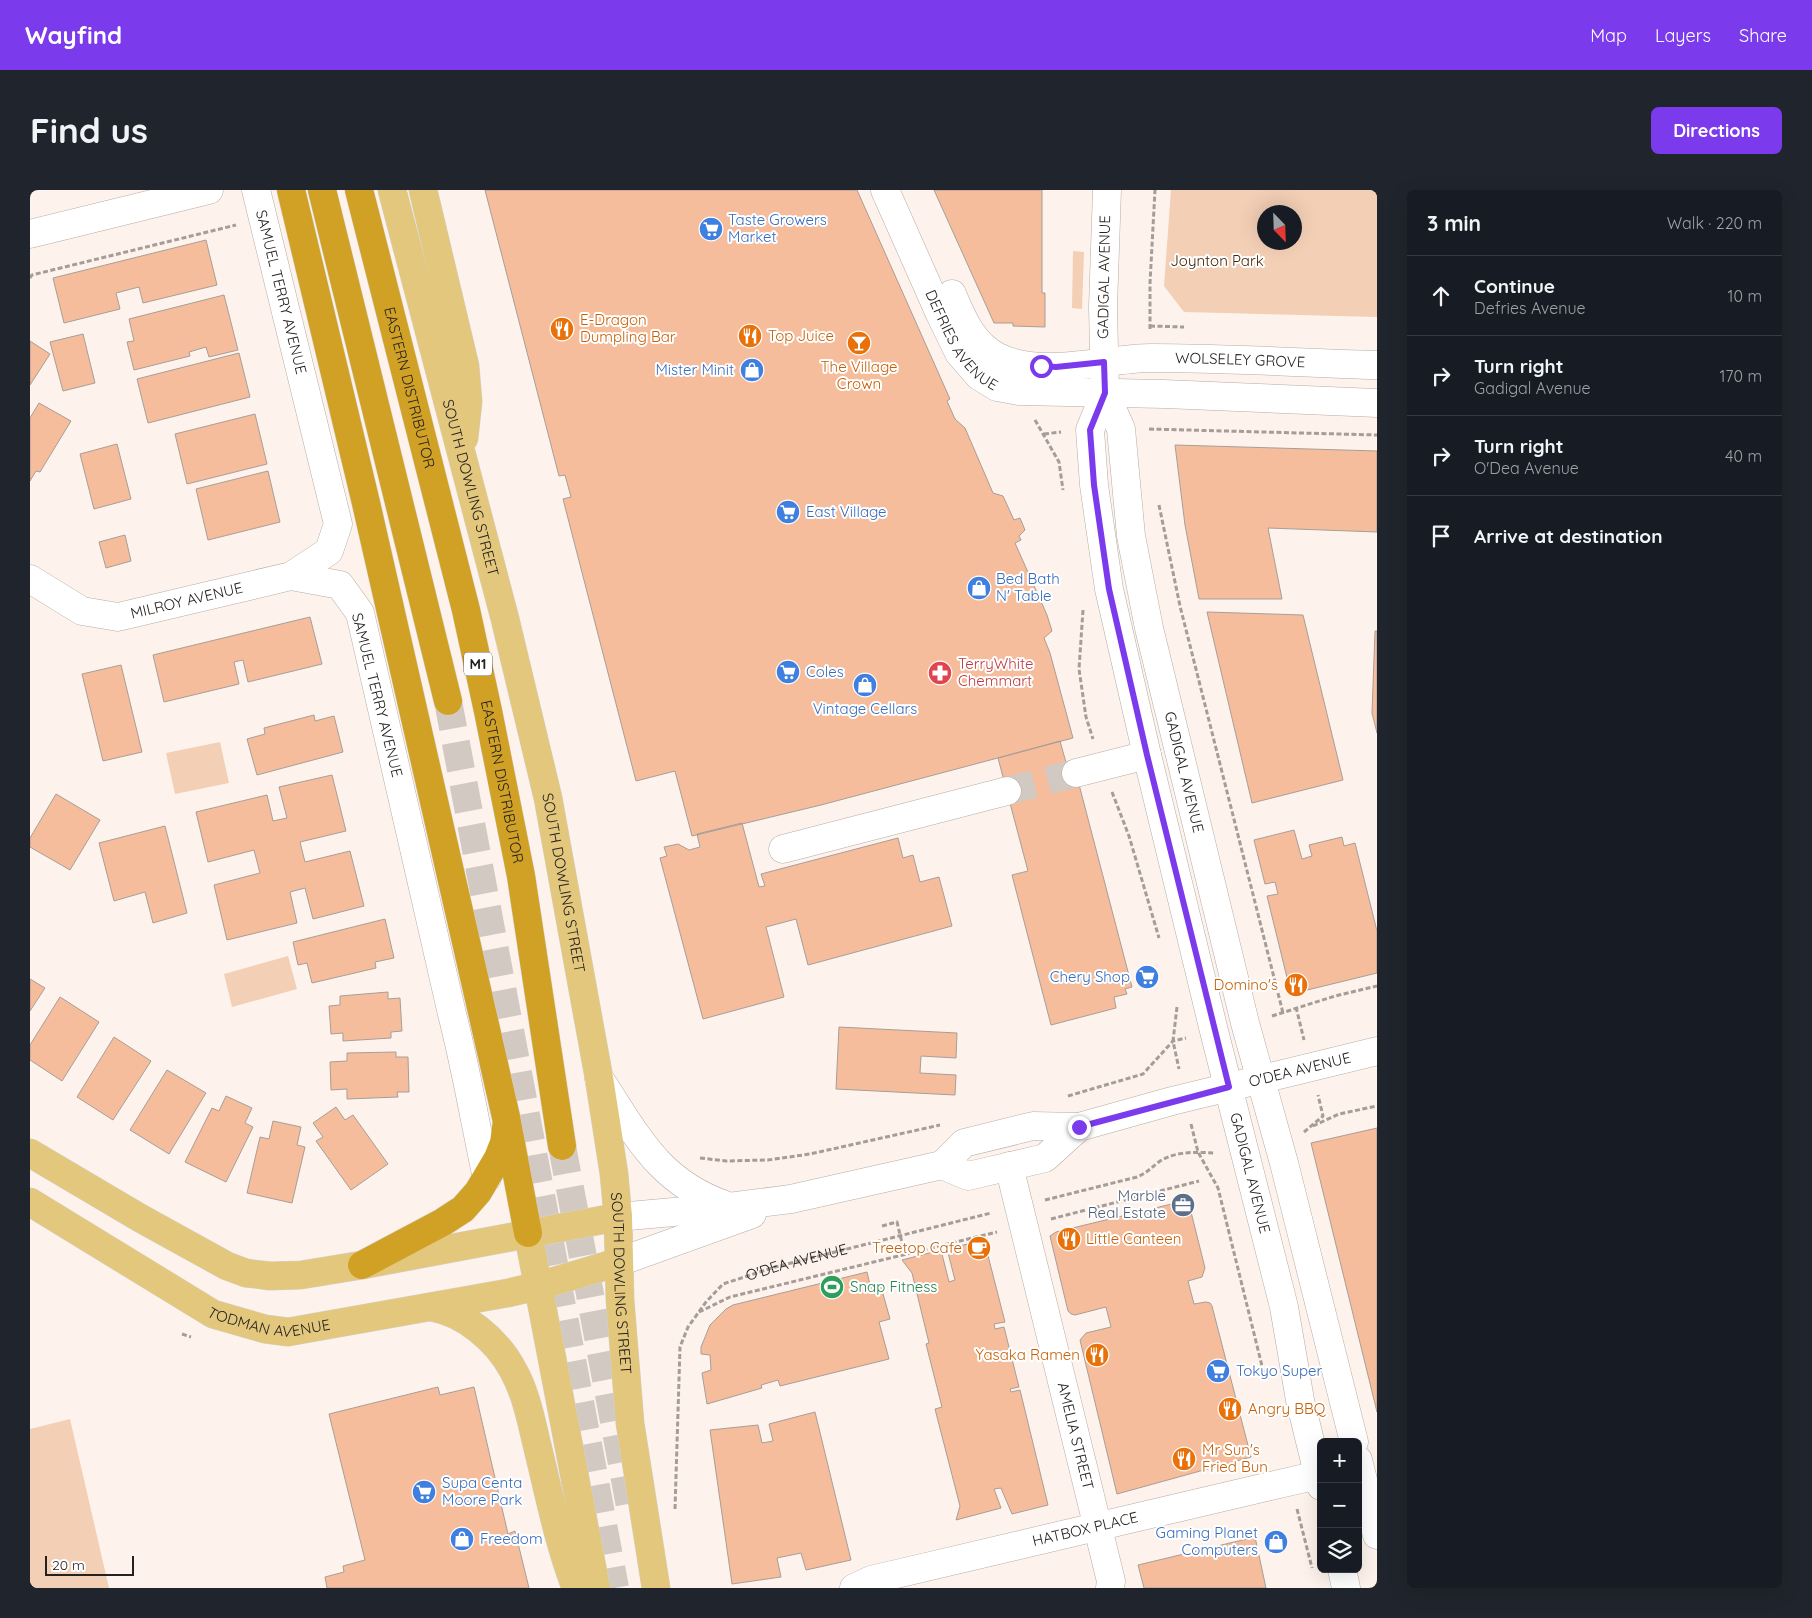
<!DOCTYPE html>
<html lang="en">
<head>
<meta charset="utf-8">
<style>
	:root { --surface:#171b24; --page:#20242c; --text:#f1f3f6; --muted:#9ea1a6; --line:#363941; --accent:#7c3aed }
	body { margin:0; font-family:Quicksand,sans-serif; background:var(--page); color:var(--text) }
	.controls { position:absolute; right:15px; bottom:15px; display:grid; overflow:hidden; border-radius:8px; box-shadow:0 5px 20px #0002 }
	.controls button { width:45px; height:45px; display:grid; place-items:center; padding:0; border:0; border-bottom:1px solid var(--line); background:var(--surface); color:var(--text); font:25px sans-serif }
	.compass { position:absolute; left:1227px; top:15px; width:45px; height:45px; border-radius:50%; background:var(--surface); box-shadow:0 5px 20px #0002; rotate:157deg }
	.scale { position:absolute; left:15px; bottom:12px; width:89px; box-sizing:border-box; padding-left:5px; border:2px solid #25211f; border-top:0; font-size:14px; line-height:18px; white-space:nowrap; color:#25211f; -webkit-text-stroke:4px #fff; paint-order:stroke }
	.stop { position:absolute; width:15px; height:15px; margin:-11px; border:4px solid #7c3aed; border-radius:50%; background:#fff }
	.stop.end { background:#7c3aed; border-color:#fff; box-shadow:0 1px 5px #0008 }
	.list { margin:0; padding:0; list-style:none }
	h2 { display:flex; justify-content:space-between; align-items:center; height:65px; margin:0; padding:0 20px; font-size:21px }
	h2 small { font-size:16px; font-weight:400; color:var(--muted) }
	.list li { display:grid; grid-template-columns:32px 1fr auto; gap:15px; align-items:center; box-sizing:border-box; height:80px; padding:0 20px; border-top:1px solid var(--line) }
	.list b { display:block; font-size:19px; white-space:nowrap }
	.list p { margin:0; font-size:16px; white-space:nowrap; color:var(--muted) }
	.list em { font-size:16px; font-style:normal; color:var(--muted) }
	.icon { flex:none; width:28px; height:28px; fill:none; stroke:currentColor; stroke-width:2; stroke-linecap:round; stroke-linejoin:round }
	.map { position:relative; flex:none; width:1347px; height:1398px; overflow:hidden; border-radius:8px }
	header { display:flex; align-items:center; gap:30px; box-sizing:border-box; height:70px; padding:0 25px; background:var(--accent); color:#fff }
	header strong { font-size:24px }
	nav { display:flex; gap:28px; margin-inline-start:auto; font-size:18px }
	.intro { display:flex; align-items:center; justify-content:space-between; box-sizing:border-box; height:120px; padding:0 30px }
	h1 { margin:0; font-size:35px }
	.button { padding:12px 22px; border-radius:8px; background:var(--accent); color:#fff; font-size:18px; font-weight:700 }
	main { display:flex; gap:30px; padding:0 30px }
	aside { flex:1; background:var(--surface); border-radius:8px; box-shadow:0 5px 20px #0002 }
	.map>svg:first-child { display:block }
	.green { fill:#f3cfb5; fill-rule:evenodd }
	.building { fill:#f5bd9c; stroke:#a79e98 }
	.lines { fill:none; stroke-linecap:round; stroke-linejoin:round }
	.minor-tunnel { stroke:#d2c9c3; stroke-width:28; stroke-dasharray:28 14; stroke-linecap:butt }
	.highway-tunnel { stroke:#d2c9c3; stroke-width:28; stroke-dasharray:28 14; stroke-linecap:butt }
	.minor-casing { stroke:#b5aca6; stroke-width:29 }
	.major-casing { stroke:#d3d3d2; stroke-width:29 }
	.highway-casing { stroke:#d3d3d2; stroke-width:29 }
	.path { stroke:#a49d98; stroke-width:3; stroke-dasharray:5 2.5; stroke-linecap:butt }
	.minor { stroke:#fff; stroke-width:28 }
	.major { stroke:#e3c77c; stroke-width:28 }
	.highway { stroke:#d0a125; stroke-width:28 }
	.route { stroke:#7c3aed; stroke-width:6 }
	.labels { text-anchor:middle; stroke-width:4; stroke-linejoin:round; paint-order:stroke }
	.shield { fill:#fff; stroke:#666462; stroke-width:1 }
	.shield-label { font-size:14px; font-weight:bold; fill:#25211f }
	.shop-label { font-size:15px; fill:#366cbe; stroke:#fff; text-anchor:start }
	.park-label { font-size:15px; fill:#442204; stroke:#fff }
	.street-label { font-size:15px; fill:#25211f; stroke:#fff }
	.food-label { font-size:15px; fill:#c56008; stroke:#fff; text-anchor:start }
	.health-label { font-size:15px; fill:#be3a42; stroke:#fff; text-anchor:start }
	.service-label { font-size:15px; fill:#4e5e75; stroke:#fff; text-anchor:end }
	.leisure-label { font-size:15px; fill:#27864d; stroke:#fff; text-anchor:start }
</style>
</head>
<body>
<header>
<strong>Wayfind</strong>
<nav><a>Map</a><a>Layers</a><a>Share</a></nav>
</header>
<div class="intro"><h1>Find us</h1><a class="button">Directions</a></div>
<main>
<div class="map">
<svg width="1347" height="1398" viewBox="0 0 1347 1398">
	<rect width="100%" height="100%" fill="#fdf3ec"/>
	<path class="green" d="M1141,0H1347V127L1154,122L1134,96ZM1234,22H1264V52H1234Z
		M1043,61L1054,62L1052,119L1042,118Z
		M190,552L199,593L145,604L136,563Z
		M258,766L267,799L202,817L194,784Z
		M40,1229L79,1398H0V1239Z"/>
	<path class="building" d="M455,0H827L920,209L917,211L925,229L935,238L963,303L973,306L984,330L990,328L995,340L989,346L991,350L985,353L1017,425L1022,441L1014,448L1020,463L1043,548L791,615L662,646L645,581L606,591L533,309L541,307L535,285L529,286Z
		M904,0H1012V103H1015V137L983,136V133H964Z
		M176,50L187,95L113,113L109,97L86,103L90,119L34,133L23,88Z
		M194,105L208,160L179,167L176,157L159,162L160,166L104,180L97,152L104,151L99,129Z
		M53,144L65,193L33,201L20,152Z
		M0,151L20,164L0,195Z
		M209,163L220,207L118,233L107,189Z
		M9,213L41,231L10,282L6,281L0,291V228Z
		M225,224L237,274L157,294L145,244Z
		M87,254L101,309L64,319L50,264Z
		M1145,255L1347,261V342L1238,338L1252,409H1169L1155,335Z
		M238,281L250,332L178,350L166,299Z
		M95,345L101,371L76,378L69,352Z
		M1177,422L1273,425L1313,590L1222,613Z
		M280,427L292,474L218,492L213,470L204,472L209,494L134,512L123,465Z
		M1345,441H1347V543L1342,523Z
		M91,475L112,562L73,571L52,484Z
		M284,525L285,531L304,526L313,562L227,585L217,549L235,544L234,538Z
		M1030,551L1037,576L1046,583L1102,797L1095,799L1097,804L1084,807L1086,818L1021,835L982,685L998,681L968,568Z
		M302,585L316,641L270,652L275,672L320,661L334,716L283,729L275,698L260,702L267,733L197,750L184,695L230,683L224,660L178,672L166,622L237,605L243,631L257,628L249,597Z
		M26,604L70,630L40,680L0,657V648Z
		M712,633L729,697L735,696L731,684L868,648L873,668L883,665L890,692L909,687L922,736L778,775L766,729L736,737L754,807L673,829L630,668L637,666L634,657L648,654L659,660L670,657L667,644Z
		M135,636L157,723L123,733L115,702L84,711L69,653Z
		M1264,640L1272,669L1282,666L1279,655L1312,647L1314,656L1325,653L1347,741V783L1261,804L1237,706L1248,704L1245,692L1235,694L1224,650Z
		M355,729L364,768L345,772L346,778L282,793L277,773L268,775L263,752Z
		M0,789L15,798L0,821Z
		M358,802V809L370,808L372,841L361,842V848L313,851V843L301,844L299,816L310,815V806Z
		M30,807L69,832L32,891L0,870V855Z
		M809,837L927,843L926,868L891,866L890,883L926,885L925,905L806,899Z
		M84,847L121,871L83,930L47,907Z
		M366,862V867H378L379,902H367L368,907L317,909V899L301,900L300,872L317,871V863Z
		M137,880L176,903L139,964L100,940Z
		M196,906L222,918L215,933L223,937L196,992L155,972L182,918L189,921Z
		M306,917L315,930L323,925L358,974L321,1000L286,951L293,947L283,933Z
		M243,931L271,937L267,955L275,957L262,1013L217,1003L230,947L239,949Z
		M1347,938V1222L1281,953Z
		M1154,1011L1159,1014L1175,1078L1172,1087L1158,1091L1164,1114L1176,1112L1180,1113L1182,1116L1221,1267L1087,1304L1050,1150L1056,1143L1081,1137L1076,1117L1045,1125L1041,1124L1038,1121L1020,1046L1026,1042Z
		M954,1050L975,1132L964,1134L965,1139L974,1137L989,1197L980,1199L981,1202L990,1200L1018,1315L982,1324L971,1298L964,1299L971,1318L926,1330L930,1316L905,1219L912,1217L896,1154L899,1153L882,1083L872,1070L911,1060L919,1092L925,1090L917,1059Z
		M837,1082L840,1095L850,1093L860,1129L849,1132L859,1169L750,1196L748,1190L731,1195L732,1198L677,1214L672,1183L681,1180L680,1165L671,1164V1157L680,1135L696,1119L703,1115Z
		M408,1197L410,1205L444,1197L478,1344L485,1341L499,1398H297L295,1387L314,1382L313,1376L335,1370L299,1224Z
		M785,1222L821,1370L776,1380L771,1363L747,1368L751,1387L702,1394L680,1240L728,1235L732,1253L743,1251L739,1234Z
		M1225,1347L1236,1398H1114L1108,1375Z"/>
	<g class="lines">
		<path class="minor-tunnel" d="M977,601L1046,583"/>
		<path class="highway-tunnel" d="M418,511L585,1398
			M532,956L600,1316"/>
		<g class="minor-casing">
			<g id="minor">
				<path id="s2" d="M855,0L910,124L929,163L949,186L967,197L989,201L1134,204L1347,213"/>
				<path id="s3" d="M1077,0L1073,117L1075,203L1091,239L1101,346L1119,438L1215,833L1254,973L1324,1252"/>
				<path d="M0,44L179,0"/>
				<path id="s4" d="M922,104C932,128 943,155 968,167C1011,189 1076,168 1122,168C1197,168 1272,173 1347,175"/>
				<path id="s5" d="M1075,203L1060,240L1064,295L1079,399L1117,565L1184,841L1254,1117L1270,1210L1291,1296"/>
				<path d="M261,386L310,395L330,423L422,824C436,878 445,933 457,988"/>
				<path id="s6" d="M0,389L52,421L88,427L261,386L299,361L308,334L226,0"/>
				<path d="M1046,583L1117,565"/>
				<path d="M753,659L977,601"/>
				<path d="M569,888C607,945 627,991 695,1015"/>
				<path d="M912,975L938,986L1015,968L1049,937"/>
				<path id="s7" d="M979,976L1081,1391L1080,1398"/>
				<path id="s8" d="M588,1027L699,1017L761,1009L912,975L934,953L1003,936L1049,937L1142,911L1347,861"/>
				<path d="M589,1072L722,1024"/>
				<path d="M1328,1270L1347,1345"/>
				<path d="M1312,1379L1316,1398"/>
				<path id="s9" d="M824,1398L841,1390C989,1354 1139,1320 1288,1285"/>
			</g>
		</g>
		<g class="major-casing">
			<g id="major">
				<path id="s10" d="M362,0L475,429L518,608L569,888L584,984L588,1027L590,1110L600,1233L626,1398"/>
				<path d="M393,0L435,176L438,212L434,248"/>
				<path d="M0,963L110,1028L197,1076L216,1083L240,1086L271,1085L332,1075L588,1027"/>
				<path id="s11" d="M0,1012L183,1124L235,1139L258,1142L478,1103L508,1096L589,1072"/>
				<path d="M498,1043L566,1398"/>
				<path d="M401,1117C435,1123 467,1150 483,1180C496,1203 501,1230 507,1255C519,1303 528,1352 546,1398"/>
			</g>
		</g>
		<g class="highway-casing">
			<g id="highway">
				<path d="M261,0L336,313L476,927L498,1043"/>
				<path d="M292,0L418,511"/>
				<path id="s12" d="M329,0L436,420L458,521L491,686L532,956"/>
				<path d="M332,1075L413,1032L433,1019L448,1002L468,968L474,953L476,938"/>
			</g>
		</g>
		<g class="path">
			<path d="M0,88L2,85L206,35"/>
			<path d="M1120,136L1154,137"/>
			<path d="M1120,139V93L1125,0"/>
			<path d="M1005,230L1029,272L1033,300"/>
			<path d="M1119,239L1347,245"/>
			<path d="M1014,244L1031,242"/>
			<path d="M1129,315L1150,416L1253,823"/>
			<path d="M1053,420L1049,479L1056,527L1063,549"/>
			<path d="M1082,602L1099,646L1129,748"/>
			<path d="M1147,817L1143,851L1149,879"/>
			<path d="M1266,817L1274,850"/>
			<path d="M1242,826L1305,806L1347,796"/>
			<path d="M1038,906L1113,884L1143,851L1156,848"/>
			<path d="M1161,934L1168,962L1188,998L1234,1184"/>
			<path d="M1283,936L1309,924L1347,916"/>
			<path d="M1274,942L1293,926L1288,905"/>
			<path d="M670,968L696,971L738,970L780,964L910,935"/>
			<path d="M1015,1010L1107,987C1117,983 1122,977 1130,971C1146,961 1167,962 1184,963"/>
			<path d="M1021,1029L1169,991"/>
			<path d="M852,1036L867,1032L875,1065"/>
			<path d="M669,1122L700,1107L967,1042"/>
			<path d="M152,1144L161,1147"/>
			<path id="s1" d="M645,1319L650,1157L658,1137L676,1112L693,1094L745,1077L961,1023"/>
			<path d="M1267,1319L1282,1378"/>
		</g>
		<use href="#minor" class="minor"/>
		<use href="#major" class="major"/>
		<use href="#highway" class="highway"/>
	</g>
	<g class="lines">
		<path class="route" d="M1011,176L1026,177L1074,172L1075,203L1060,240L1064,295L1079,399L1117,565L1199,897L1049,937"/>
	</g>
	<defs>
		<g id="supermarket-disc" transform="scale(1.25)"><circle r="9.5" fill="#3f7fe0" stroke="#fff"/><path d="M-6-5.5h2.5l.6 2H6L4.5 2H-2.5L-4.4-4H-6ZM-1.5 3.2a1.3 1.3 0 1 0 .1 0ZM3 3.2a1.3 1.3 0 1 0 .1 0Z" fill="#fff"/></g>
		<g id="restaurant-disc" transform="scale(1.25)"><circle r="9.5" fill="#e8710a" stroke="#fff"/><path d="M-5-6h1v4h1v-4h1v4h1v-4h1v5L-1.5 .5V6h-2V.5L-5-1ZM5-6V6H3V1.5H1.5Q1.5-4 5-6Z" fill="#fff"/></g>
		<g id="bar-disc" transform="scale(1.25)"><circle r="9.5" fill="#e8710a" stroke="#fff"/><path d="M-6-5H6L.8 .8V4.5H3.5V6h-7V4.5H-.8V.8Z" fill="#fff"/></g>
		<g id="shop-disc" transform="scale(1.25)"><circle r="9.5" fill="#3f7fe0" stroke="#fff"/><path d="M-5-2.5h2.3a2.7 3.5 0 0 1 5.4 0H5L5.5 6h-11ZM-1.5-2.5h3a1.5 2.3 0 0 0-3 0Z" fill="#fff"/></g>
		<g id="pharmacy-disc" transform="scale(1.25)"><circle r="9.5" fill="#e0444e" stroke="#fff"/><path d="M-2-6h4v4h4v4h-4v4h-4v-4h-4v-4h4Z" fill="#fff"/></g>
		<g id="office-disc" transform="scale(1.25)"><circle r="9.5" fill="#5c6f8a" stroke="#fff"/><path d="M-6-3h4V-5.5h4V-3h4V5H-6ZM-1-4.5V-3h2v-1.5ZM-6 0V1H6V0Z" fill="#fff"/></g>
		<g id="cafe-disc" transform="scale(1.25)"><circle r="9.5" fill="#e8710a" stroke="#fff"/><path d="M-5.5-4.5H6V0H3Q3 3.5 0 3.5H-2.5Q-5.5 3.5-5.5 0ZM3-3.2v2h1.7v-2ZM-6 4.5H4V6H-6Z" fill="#fff"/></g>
		<g id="stadium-disc" transform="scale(1.25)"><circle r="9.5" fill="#2e9e5b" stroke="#fff"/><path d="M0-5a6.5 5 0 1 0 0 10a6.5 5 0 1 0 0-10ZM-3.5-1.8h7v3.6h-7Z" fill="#fff"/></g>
	</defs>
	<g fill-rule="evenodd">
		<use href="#supermarket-disc" x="681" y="39"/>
		<use href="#restaurant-disc" x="532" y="139"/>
		<use href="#restaurant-disc" x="720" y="146"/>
		<use href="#bar-disc" x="829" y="153"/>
		<use href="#shop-disc" x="722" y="180"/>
		<use href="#supermarket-disc" x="758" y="322"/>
		<use href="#shop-disc" x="949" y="398"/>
		<use href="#supermarket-disc" x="758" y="482"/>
		<use href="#pharmacy-disc" x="910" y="483"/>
		<use href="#shop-disc" x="835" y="495"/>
		<use href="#supermarket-disc" x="1117" y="787"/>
		<use href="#restaurant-disc" x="1266" y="795"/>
		<use href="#office-disc" x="1153" y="1015"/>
		<use href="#restaurant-disc" x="1039" y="1049"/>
		<use href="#cafe-disc" x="949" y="1058"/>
		<use href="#stadium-disc" x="802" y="1097"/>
		<use href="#restaurant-disc" x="1067" y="1165"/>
		<use href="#supermarket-disc" x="1188" y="1181"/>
		<use href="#restaurant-disc" x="1200" y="1219"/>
		<use href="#restaurant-disc" x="1154" y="1269"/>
		<use href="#supermarket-disc" x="394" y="1302"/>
		<use href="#shop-disc" x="432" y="1349"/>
		<use href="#shop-disc" x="1246" y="1352"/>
	</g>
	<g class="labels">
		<rect class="shield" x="434" y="462.5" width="28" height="23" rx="4"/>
		<g class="shield-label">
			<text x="448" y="479">M1</text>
		</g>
		<g class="shop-label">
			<text x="698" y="35">Taste Growers<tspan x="698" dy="17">Market</tspan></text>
			<text x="704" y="185" text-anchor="end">Mister Minit</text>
			<text x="776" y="327">East Village</text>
			<text x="966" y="394">Bed Bath<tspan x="966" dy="17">N' Table</tspan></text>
			<text x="776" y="487">Coles</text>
			<text x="835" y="524" text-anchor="middle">Vintage Cellars</text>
			<text x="1100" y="792" text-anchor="end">Chery Shop</text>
			<text x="1206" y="1186">Tokyo Super</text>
			<text x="412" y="1298">Supa Centa<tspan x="412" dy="17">Moore Park</tspan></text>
			<text x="1228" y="1348" text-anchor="end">Gaming Planet<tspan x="1228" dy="17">Computers</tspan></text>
			<text x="450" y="1354">Freedom</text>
		</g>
		<g class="park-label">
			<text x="1187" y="76">Joynton Park</text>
		</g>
		<g class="street-label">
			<text transform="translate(1074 87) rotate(-89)" y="5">GADIGAL AVENUE</text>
			<text transform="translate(251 102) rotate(76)" y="5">SAMUEL TERRY AVENUE</text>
			<text dy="5" stroke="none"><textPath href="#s2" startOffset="170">DEFRIES AVENUE</textPath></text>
			<text dy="5" stroke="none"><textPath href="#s4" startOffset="324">WOLSELEY GROVE</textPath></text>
			<text dy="5" stroke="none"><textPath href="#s12" startOffset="204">EASTERN DISTRIBUTOR</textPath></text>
			<text dy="5" stroke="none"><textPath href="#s10" startOffset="308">SOUTH DOWLING STREET</textPath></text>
			<text dy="5" stroke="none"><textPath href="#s6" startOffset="168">MILROY AVENUE</textPath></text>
			<text transform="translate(347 505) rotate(76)" y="5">SAMUEL TERRY AVENUE</text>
			<text dy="5" stroke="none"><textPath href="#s3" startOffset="592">GADIGAL AVENUE</textPath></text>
			<text dy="5" stroke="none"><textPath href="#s12" startOffset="609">EASTERN DISTRIBUTOR</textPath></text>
			<text dy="5" stroke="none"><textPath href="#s10" startOffset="714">SOUTH DOWLING STREET</textPath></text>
			<text dy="5" stroke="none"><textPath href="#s8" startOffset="705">O'DEA AVENUE</textPath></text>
			<text dy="5" stroke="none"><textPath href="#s5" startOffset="801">GADIGAL AVENUE</textPath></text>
			<text dy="5" stroke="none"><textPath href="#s1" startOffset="316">O'DEA AVENUE</textPath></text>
			<text dy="5" stroke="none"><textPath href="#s10" startOffset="1119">SOUTH DOWLING STREET</textPath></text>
			<text dy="5" stroke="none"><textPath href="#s11" startOffset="272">TODMAN AVENUE</textPath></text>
			<text dy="5" stroke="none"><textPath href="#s7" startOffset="278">AMELIA STREET</textPath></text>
			<text dy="5" stroke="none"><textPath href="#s9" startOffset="239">HATBOX PLACE</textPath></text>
		</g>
		<g class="food-label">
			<text x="550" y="135">E-Dragon<tspan x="550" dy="17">Dumpling Bar</tspan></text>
			<text x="738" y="151">Top Juice</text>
			<text x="829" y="182" text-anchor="middle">The Village<tspan x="829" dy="17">Crown</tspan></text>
			<text x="1248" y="800" text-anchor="end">Domino's</text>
			<text x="1056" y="1054">Little Canteen</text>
			<text x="932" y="1063" text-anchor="end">Treetop Cafe</text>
			<text x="1050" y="1170" text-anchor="end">Yasaka Ramen</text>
			<text x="1218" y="1224">Angry BBQ</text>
			<text x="1172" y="1265">Mr Sun's<tspan x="1172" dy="17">Fried Bun</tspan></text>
		</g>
		<g class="health-label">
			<text x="928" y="479">TerryWhite<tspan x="928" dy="17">Chemmart</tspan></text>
		</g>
		<g class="service-label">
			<text x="1136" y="1011">Marble<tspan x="1136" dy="17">Real Estate</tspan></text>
		</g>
		<g class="leisure-label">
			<text x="820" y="1102">Snap Fitness</text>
		</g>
	</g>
</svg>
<div class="controls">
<button>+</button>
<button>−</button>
<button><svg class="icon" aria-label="layers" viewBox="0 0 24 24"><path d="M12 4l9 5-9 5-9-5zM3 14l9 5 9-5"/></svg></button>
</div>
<svg class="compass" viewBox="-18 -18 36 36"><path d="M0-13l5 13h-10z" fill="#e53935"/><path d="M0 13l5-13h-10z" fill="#9ea1a6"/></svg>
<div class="scale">20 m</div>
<div class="stop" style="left:1011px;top:176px"></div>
<div class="stop end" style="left:1049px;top:937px"></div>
</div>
<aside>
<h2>3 min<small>Walk · 220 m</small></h2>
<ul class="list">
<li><svg class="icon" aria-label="ahead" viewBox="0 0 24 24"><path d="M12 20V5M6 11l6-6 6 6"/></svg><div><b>Continue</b><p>Defries Avenue</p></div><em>10 m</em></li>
<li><svg class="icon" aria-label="right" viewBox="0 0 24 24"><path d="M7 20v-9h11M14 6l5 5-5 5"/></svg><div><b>Turn right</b><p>Gadigal Avenue</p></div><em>170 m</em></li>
<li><svg class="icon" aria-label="right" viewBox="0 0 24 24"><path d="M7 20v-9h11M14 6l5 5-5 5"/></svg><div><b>Turn right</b><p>O'Dea Avenue</p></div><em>40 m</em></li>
<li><svg class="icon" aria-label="arrive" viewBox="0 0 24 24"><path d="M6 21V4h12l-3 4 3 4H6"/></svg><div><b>Arrive at destination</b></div></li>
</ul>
</aside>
</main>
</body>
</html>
